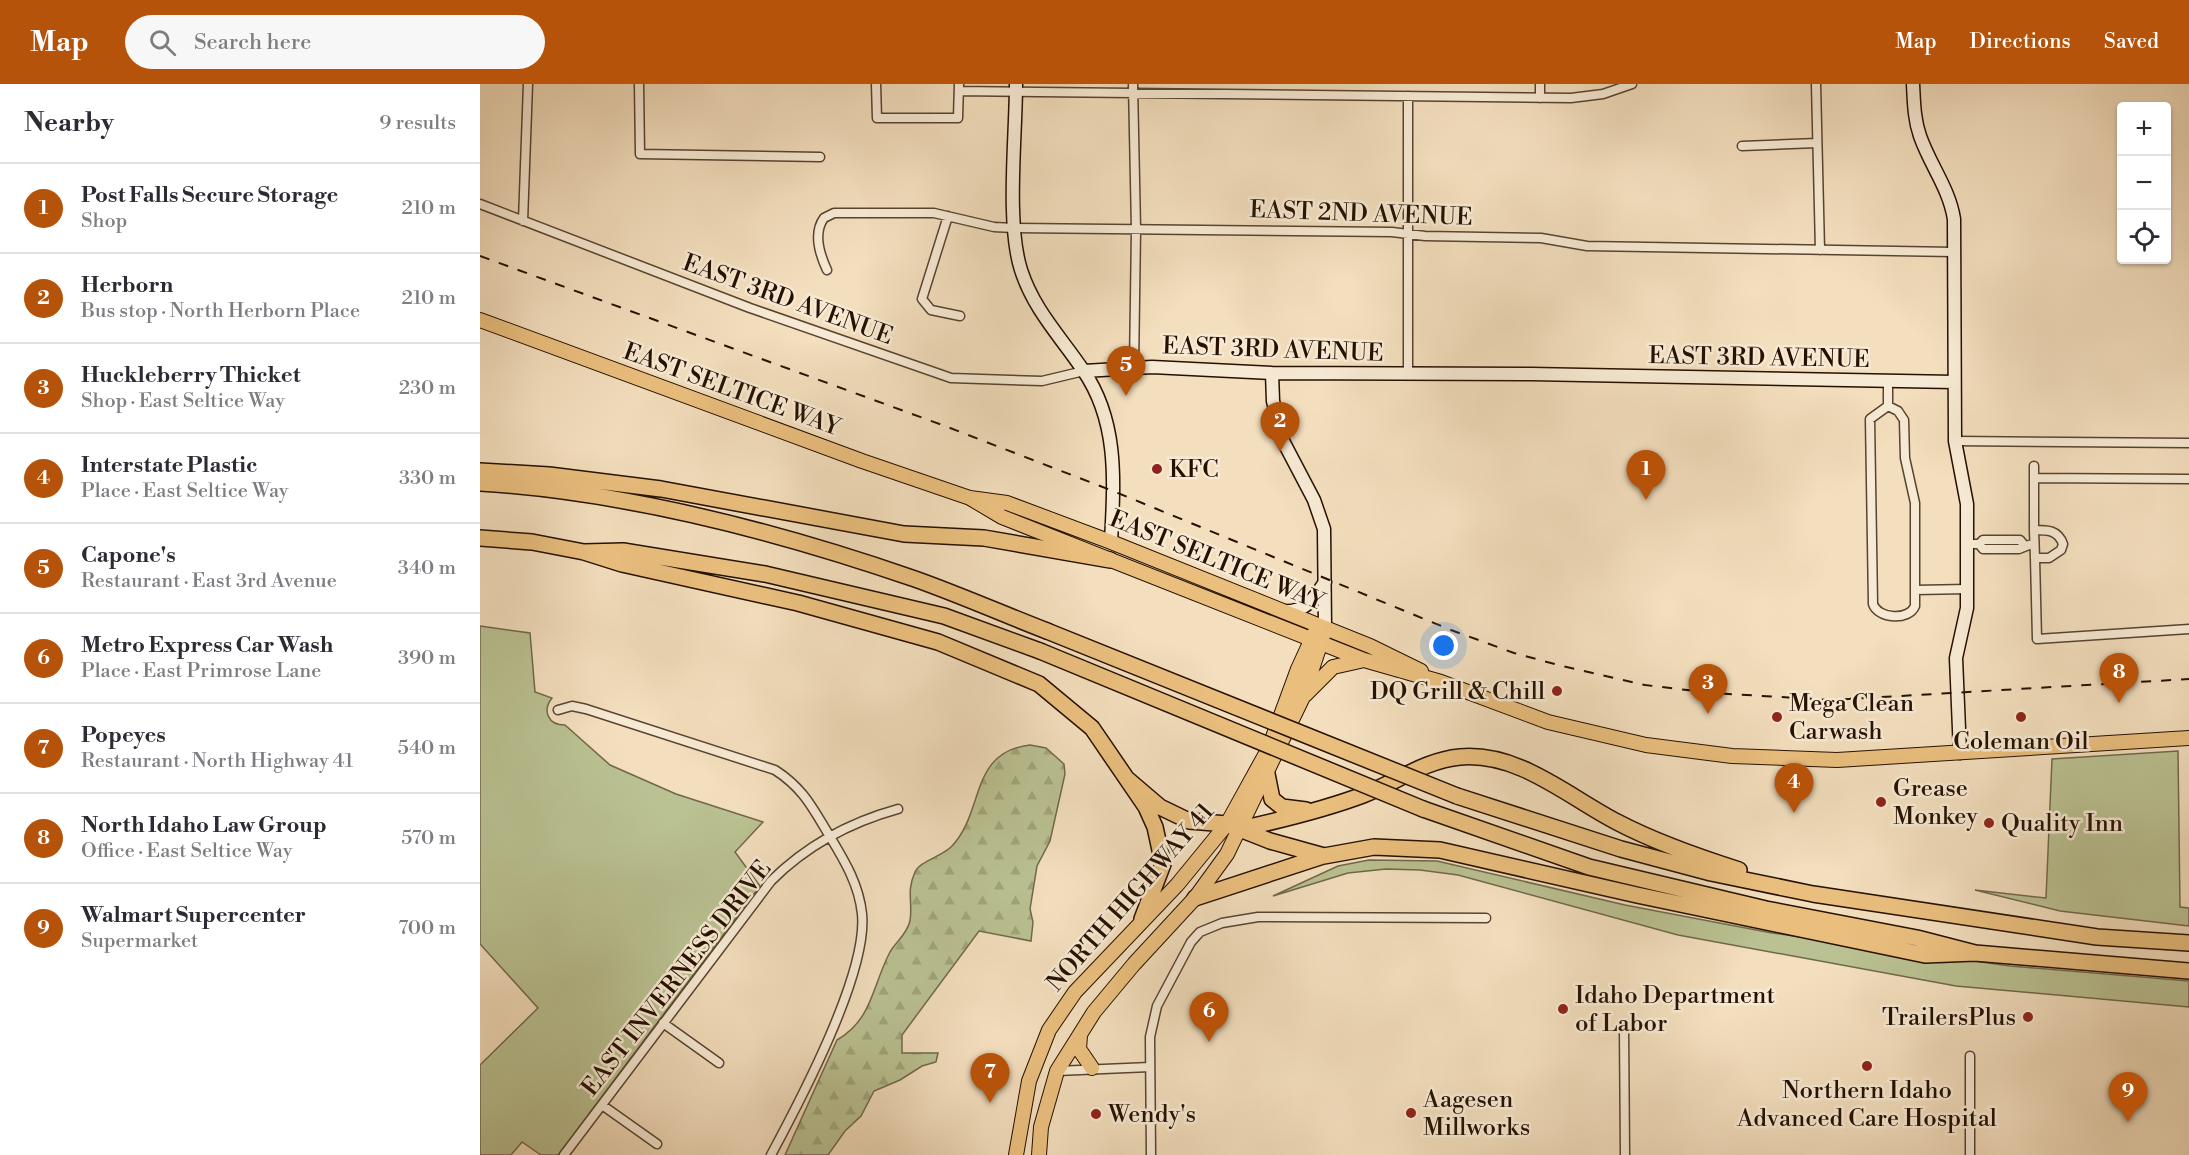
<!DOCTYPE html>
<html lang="en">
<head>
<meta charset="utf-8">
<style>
	:root { --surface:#fff; --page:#f7f7f7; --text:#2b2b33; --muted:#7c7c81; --line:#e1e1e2; --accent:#b45309 }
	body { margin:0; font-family:"Libre Bodoni",serif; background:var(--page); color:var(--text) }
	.controls { position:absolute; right:18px; top:18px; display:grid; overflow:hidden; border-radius:6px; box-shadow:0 2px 4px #0004 }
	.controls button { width:54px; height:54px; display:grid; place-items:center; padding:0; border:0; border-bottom:2px solid var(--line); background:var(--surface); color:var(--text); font:30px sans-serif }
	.you { position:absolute; left:964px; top:562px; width:21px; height:21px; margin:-15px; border:4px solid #fff; border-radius:50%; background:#1a73e8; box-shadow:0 0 0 9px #1a73e833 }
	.badge { display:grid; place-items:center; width:39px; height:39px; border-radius:50%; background:var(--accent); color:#fff; font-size:20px; font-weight:700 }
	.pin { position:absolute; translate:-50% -50px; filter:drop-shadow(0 2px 3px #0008) }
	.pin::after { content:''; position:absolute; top:32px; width:21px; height:18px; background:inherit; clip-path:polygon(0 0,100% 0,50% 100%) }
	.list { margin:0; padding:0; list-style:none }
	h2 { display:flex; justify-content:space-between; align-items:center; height:78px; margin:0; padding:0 24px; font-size:26px }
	h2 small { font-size:20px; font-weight:400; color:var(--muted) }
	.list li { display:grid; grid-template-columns:39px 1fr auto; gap:18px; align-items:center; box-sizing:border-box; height:90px; padding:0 24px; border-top:2px solid var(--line) }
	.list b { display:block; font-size:22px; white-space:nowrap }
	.list p { margin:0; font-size:20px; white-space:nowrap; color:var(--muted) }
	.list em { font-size:20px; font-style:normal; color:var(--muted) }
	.icon { flex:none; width:33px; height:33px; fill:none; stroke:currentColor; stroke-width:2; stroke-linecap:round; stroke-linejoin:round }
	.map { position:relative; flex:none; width:1709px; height:1071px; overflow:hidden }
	header { display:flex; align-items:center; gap:36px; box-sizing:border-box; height:84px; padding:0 30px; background:var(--accent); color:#fff }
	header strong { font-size:28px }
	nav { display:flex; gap:33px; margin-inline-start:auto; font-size:21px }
	.search { width:420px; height:54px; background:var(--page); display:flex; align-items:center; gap:15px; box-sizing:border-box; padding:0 21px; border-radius:33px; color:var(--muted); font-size:22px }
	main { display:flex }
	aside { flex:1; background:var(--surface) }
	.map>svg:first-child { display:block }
	.green { fill:#bac192; stroke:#70684a; stroke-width:1.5 }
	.forest { fill:url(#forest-firs); stroke:#70684a; stroke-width:1.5 }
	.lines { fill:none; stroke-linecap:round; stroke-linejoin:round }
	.street-casing { stroke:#584430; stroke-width:11 }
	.secondary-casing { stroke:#251001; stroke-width:15 }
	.primary-casing { stroke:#251001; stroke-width:16 }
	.highway-casing { stroke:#251001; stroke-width:18 }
	.street { stroke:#f7ead4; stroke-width:8 }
	.secondary { stroke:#f7ead4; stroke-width:12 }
	.primary { stroke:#eabf7e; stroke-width:14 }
	.highway { stroke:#eabf7e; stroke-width:15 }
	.rail { stroke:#251001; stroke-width:2; stroke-dasharray:10 10; stroke-linecap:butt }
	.highway-bridge-casing { stroke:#251001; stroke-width:18; stroke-linecap:butt }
	.highway-bridge { stroke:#eabf7e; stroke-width:15 }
	.poi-dot { fill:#8f2418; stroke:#f7ead4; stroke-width:2 }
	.labels { text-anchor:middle; stroke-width:5; stroke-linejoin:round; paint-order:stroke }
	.street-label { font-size:24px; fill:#251001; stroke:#f7ead4 }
	.poi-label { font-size:24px; fill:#251001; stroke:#f7ead4; text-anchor:start }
</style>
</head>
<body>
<header>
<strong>Map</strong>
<div class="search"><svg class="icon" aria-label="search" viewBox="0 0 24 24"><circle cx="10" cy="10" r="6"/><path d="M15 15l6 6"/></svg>Search here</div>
<nav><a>Map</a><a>Directions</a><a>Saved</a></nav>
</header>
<main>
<aside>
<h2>Nearby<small>9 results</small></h2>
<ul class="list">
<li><span class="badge">1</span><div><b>Post Falls Secure Storage</b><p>Shop</p></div><em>210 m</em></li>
<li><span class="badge">2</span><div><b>Herborn</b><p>Bus stop · North Herborn Place</p></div><em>210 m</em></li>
<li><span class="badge">3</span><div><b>Huckleberry Thicket</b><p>Shop · East Seltice Way</p></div><em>230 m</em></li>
<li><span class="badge">4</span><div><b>Interstate Plastic</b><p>Place · East Seltice Way</p></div><em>330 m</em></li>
<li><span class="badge">5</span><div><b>Capone's</b><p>Restaurant · East 3rd Avenue</p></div><em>340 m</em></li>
<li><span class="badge">6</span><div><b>Metro Express Car Wash</b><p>Place · East Primrose Lane</p></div><em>390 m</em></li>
<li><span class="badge">7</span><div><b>Popeyes</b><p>Restaurant · North Highway 41</p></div><em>540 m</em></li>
<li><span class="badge">8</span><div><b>North Idaho Law Group</b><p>Office · East Seltice Way</p></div><em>570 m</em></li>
<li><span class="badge">9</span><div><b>Walmart Supercenter</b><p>Supermarket</p></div><em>700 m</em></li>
</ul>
</aside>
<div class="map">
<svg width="1709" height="1071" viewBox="0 0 1709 1071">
	<defs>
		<pattern id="forest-firs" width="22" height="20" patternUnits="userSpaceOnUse" patternTransform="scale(1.5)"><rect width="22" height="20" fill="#bac192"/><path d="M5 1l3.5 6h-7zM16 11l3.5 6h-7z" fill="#a0a57c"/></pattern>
	</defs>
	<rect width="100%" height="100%" fill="#f3debd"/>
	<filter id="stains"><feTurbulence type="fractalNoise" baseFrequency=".00333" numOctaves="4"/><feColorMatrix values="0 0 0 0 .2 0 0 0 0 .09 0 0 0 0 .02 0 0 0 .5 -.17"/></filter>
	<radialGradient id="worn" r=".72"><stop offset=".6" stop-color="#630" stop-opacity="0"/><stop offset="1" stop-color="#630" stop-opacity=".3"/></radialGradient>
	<path class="green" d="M0,542L50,549L55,608L72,614C62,627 68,641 85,641L130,681L196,710L283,738L255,768L280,802L78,1071H61L42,1058L31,1071H0V981L58,924L0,860Z
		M1698,667L1700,823L1709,824V842L1580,827L1495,806L1566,814L1572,675Z
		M889,776L957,777L1145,821L1292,849L1530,882L1709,897V923L1476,902L1198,851L978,791L940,786L906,785L868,789L793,812L858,782Z"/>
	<path class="forest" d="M550,661L566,664L584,680L585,690L570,757L557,782L550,825L553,838L551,857L499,847L422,951V969H458L456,978L442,982L420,996L394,1007L381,1032L365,1047L348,1071H305L357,956C393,935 392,902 410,868C416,858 427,850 430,837C433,818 426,808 435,788C440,777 463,772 472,762C505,727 489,668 550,661Z"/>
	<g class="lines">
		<g class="street-casing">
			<path id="street" d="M159,0L160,70L340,73
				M396,0L397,34H478L479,0
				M653,0L656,145L654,283
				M1060,0V14
				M1336,0L1340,166
				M479,7L1091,14L1123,10L1152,0
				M928,12V290
				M1262,62L1337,59
				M0,120L270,224L471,294L562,297L604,287
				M468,132L442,215L451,226L480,232
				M43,137L48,0
				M347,186C340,171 333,149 344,134L354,129H454L514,143L534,144L912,148L945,152L1061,154L1107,162L1474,168
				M1408,297V322L1390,335L1393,520C1398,535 1429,537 1435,522V419L1425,374L1424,336L1418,327L1408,322
				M1475,357L1709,359
				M1554,382V446
				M1554,394L1709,395
				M1554,446C1568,446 1578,446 1583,460L1581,466L1569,474H1555Z
				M1487,460H1499L1503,456H1540L1544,461
				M1499,460L1503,465H1539L1549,461
				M1555,474L1557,555L1709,545
				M1435,506L1488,505
				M78,626L92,622L106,625L295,686C323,704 332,723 349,751C364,776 379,800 382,830C388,889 320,1017 291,1071
				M183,939L239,979
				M1144,944L1145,1071
				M577,987L670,983
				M122,1021L177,1060
				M84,1071L291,797C326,762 371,738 418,725
				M671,1071L670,953L677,922L711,858L720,848L742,839L778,833L1006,834
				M1490,1071V972"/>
		</g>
		<g class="secondary-casing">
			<path id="secondary" d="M536,0C536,52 526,139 541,186C554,226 580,252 603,286C639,338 634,398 631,458
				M1433,0C1434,18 1434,35 1440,52C1450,81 1469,104 1474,135L1475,357L1487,420V524L1476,574L1480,669
				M604,287L672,283L792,289L1051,290L1474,298
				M792,289L793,317L802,355L834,416L844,445L845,544
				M803,527C825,529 834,515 845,498"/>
		</g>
		<g class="primary-casing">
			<path id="primary" d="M0,236L382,377L490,414L527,419L631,458L890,562L941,587
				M490,414L522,433L884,576L961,598L1068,638L1166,661L1252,672L1357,676L1709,654
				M825,611L853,583L880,577
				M600,952L599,965L612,984
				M536,1071L549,997L569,946L595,908L697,801L747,740L789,664L818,585L835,548
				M559,1071L561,1043L577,987L614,928L654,880L715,814L747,770L822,615L843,552"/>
		</g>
		<g class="highway-casing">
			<path id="highway" d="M0,387L69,391L181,405L424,450L504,454L630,476
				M0,399C147,408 296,447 435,495C480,511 523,530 567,547
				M0,454L52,458L104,468L143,467L285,490L464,532L560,567
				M104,468L142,480L318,519L458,558L559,600L612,644L666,723L675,743L683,780L662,835
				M787,690L792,715L802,723L826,726
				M646,694L680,723L709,737L747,740L790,757L844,772L894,763L960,766L1157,811L1445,871L1495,869
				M977,712L1141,765L1231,789L1333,810L1617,853L1709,859
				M943,725L1109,783L1286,825L1437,854L1495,869L1709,887
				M760,745C801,736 843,726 883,711C915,699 945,676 980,673C1039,668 1087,712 1137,738C1175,758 1218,773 1259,786
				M715,814L843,772"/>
		</g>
		<use href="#street" class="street"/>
		<use href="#secondary" class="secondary"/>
		<use href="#primary" class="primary"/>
		<use href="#highway" class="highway"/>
		<path class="rail" d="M0,172L465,342L633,407L971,546L1034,569L1082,582L1165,601L1232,609L1352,616L1709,595"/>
		<g class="highway-bridge-casing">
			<path id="highway-bridge" d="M567,547L977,712
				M560,567L943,725"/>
		</g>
		<use href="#highway-bridge" class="highway-bridge"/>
	</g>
	<g class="poi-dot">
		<circle cx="677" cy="385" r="6"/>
		<circle cx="1077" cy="607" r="6"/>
		<circle cx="1297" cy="633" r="6"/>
		<circle cx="1541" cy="633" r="6"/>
		<circle cx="1401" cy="718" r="6"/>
		<circle cx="1509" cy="739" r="6"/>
		<circle cx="1083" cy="925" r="6"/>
		<circle cx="1548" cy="933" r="6"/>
		<circle cx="1387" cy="982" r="6"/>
		<circle cx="931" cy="1029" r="6"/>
		<circle cx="616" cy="1030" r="6"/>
	</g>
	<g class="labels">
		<g class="street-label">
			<text transform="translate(881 129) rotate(2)" y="8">EAST 2ND AVENUE</text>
			<text transform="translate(308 215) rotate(20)" y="8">EAST 3RD AVENUE</text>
			<text transform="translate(793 265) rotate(2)" y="8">EAST 3RD AVENUE</text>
			<text transform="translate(1279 273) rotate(1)" y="8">EAST 3RD AVENUE</text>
			<text transform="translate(252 305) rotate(20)" y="8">EAST SELTICE WAY</text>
			<text transform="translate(737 476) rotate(22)" y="8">EAST SELTICE WAY</text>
			<text transform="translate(650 813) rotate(-49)" y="8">NORTH HIGHWAY 41</text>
			<text transform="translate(196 894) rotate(-52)" y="8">EAST INVERNESS DRIVE</text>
		</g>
		<g class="poi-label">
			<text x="689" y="393">KFC</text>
			<text x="1065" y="615" text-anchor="end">DQ Grill &amp; Chill</text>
			<text x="1309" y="627">Mega Clean<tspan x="1309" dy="28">Carwash</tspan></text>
			<text x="1541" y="665" text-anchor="middle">Coleman Oil</text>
			<text x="1413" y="712">Grease<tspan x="1413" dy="28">Monkey</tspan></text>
			<text x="1521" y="747">Quality Inn</text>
			<text x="1095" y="919">Idaho Department<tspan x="1095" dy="28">of Labor</tspan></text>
			<text x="1536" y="941" text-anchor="end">TrailersPlus</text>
			<text x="1387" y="1014" text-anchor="middle">Northern Idaho<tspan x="1387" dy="28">Advanced Care Hospital</tspan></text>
			<text x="943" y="1023">Aagesen<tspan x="943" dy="28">Millworks</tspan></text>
			<text x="628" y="1038">Wendy's</text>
		</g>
	</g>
	<rect width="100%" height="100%" filter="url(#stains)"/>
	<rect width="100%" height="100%" fill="url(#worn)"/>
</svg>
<div class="controls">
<button>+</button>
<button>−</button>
<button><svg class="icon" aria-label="locate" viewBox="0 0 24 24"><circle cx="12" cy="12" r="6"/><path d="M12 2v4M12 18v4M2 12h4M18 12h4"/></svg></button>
</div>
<div class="you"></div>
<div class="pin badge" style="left:1166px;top:416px">1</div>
<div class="pin badge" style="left:800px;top:368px">2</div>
<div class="pin badge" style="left:1228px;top:630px">3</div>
<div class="pin badge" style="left:1314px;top:729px">4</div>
<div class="pin badge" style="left:646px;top:312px">5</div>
<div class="pin badge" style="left:729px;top:958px">6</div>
<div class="pin badge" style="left:510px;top:1019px">7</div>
<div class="pin badge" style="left:1639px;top:619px">8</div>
<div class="pin badge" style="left:1648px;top:1038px">9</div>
</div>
</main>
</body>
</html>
